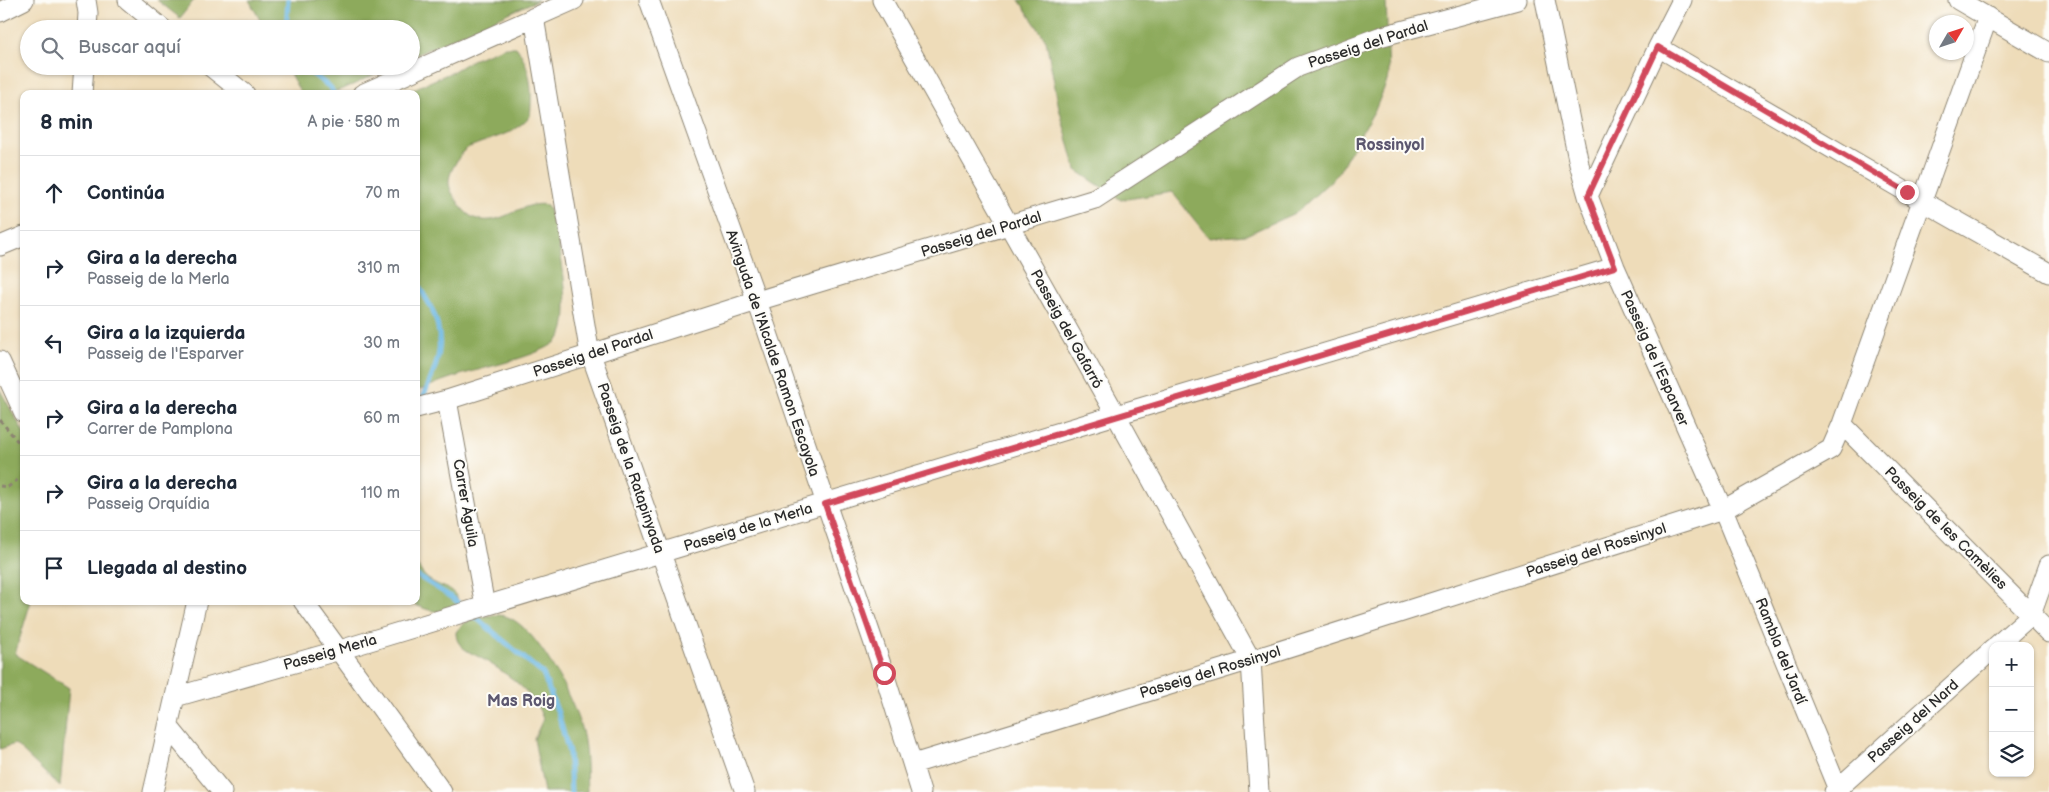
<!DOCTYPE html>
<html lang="es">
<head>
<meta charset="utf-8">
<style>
	:root { --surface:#fff; --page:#f6f6f7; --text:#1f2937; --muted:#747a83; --line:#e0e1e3 }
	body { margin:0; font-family:"Balsamiq Sans",sans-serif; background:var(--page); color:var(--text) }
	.controls { position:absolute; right:15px; bottom:15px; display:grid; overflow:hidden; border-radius:10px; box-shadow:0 1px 4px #0004 }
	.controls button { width:45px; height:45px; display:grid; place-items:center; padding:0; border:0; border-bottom:1px solid var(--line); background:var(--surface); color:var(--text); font:25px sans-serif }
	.compass { position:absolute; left:1929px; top:15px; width:45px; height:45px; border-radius:50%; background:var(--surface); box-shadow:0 1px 4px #0004; rotate:51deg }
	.stop { position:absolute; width:15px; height:15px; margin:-11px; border:4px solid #d1495b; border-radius:50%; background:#fff }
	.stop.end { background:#d1495b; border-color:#fff; box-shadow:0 1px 5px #0008 }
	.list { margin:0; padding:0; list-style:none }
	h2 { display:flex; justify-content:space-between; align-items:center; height:65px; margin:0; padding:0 20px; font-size:21px }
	h2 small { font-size:16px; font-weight:400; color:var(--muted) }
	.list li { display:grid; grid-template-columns:32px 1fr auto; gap:15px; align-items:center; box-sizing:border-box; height:75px; padding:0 20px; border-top:1px solid var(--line) }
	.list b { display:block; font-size:19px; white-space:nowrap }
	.list p { margin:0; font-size:16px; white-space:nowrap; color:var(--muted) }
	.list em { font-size:16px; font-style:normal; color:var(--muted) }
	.icon { flex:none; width:28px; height:28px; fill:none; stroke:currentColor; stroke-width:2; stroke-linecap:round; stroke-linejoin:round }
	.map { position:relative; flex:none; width:2049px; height:792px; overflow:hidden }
	.search { position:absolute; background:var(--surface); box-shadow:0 1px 4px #0004; left:20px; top:20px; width:400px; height:55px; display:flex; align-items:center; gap:12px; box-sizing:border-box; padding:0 18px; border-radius:28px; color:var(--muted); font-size:19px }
	.panel { position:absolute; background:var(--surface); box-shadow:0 1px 4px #0004; left:20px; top:90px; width:400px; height:515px; border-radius:10px }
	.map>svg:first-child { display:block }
	.forest { fill:#8daa5c; stroke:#5c6a44 }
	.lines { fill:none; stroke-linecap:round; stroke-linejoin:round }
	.stream { stroke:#68b6e2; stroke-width:5 }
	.minor-casing { stroke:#8c8472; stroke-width:21 }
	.path { stroke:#8c8472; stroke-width:3; stroke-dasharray:4 4; stroke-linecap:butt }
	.minor { stroke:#fff; stroke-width:19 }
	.route { stroke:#d1495b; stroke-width:6 }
	.labels { text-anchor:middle; stroke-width:4; stroke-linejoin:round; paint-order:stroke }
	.street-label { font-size:15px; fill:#2b2b2b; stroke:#fdfcf7 }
	.neighbourhood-label { font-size:16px; font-weight:bold; fill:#5c576f; stroke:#fdfcf7 }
</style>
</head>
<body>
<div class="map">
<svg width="2049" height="792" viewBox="0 0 2049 792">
	<rect width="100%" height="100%" fill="#fdfcf7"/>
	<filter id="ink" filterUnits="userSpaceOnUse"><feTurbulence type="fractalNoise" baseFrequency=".02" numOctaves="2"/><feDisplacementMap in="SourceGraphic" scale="10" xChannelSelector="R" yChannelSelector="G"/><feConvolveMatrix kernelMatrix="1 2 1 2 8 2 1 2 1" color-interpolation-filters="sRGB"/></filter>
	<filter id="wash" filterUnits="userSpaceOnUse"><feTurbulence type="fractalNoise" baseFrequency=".0096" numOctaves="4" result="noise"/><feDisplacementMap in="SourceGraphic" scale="20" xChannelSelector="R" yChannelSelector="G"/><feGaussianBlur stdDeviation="1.12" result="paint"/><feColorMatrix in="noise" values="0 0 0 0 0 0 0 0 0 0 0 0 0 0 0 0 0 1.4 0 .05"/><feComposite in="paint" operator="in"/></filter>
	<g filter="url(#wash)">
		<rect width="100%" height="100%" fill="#eedcb9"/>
		<path class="forest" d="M157,0H194L180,18Z
			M249,0H538L411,57V29H265Z
			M1019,0H1386L1389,76L1376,108L1337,175L1297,212L1246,235L1209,238L1172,192L1121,200L1076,170L1059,108L1046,40Z
			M505,47H516C531,65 533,93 530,116C516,132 500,136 480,143C476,145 470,146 466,149C461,153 458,159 455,164C446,180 447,187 458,202C463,211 471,219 482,220C506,223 523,200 547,205C558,228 576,320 559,339C547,353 496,365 478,370C467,373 456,376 445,380C435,383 427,389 416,390V94H402L452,72L472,60Z
			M286,66H391C365,78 330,102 300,92Z
			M0,390L24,433V601H31L15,654L69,688L60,787L15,744L0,749Z
			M416,562C419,569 424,577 431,581C442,588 456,588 459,603C444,619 424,609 407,601H416Z
			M494,615C497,615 502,615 505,616C537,625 574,701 582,731C587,751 586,772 587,792H544L534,739L543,719C534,691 506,673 481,658C474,654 464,651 459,643C457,641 456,636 456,632C468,617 475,618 494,615Z"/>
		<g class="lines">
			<path class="stream" d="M286,29L288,0
				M302,66L331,88L334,94
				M416,281C421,291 427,299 432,309C448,345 436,368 421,402
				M416,575L453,598L464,608
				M473,615L543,674L558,713L569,753L571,792"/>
		</g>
	</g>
	<g filter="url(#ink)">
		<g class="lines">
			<g class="minor-casing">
				<path id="minor" d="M86,0L88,13L87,29
					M128,0L163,29
					M649,0L757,301L884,673L921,792
					M882,0L1116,415L1251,660L1259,792
					M1545,0L1579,164L1588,196L1615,267L1723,510L1839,792
					M1958,0L2049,53
					M0,12L24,0
					M534,17L589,349L745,792
					M1658,47L1922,201L2049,273
					M210,66L245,94
					M82,94L84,66
					M362,94L574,0
					M1588,196L1658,47L1682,0
					M0,246L24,236
					M0,361L24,413
					M447,400L485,606
					M416,408L447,400L757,301L1095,199L1298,67L1379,37L1517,0
					M1842,424L2049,633
					M303,601L442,792
					M1996,646L2031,615L2049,565
					M175,697L340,650L1116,415L1615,267
					M168,726L222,792
					M913,764L1251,660L1723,510L1831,449L1842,424L1988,17
					M153,792L197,601
					M1834,792L1993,649"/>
			</g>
			<path class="path" d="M0,420L24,449
				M0,486L8,487L24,475"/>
			<use href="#minor" class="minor"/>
		</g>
	</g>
	<g class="lines" filter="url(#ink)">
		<path class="route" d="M884,673L825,504L1615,267L1588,196L1658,47L1907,192"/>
	</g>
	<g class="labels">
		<g class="street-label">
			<text transform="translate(1368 44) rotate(-18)" y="5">Passeig del Pardal</text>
			<text transform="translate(981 234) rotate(-17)" y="5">Passeig del Pardal</text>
			<text transform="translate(1067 329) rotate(61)" y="5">Passeig del Gafarró</text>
			<text transform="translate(593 353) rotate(-18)" y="5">Passeig del Pardal</text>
			<text transform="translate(773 353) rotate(71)" y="5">Avinguda de l'Alcalde Ramon Escayola</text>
			<text transform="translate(1655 358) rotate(66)" y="5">Passeig de l'Esparver</text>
			<text transform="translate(631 468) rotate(71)" y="5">Passeig de la Ratapinyada</text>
			<text transform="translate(466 503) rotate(80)" y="5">Carrer Àguila</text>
			<text transform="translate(748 527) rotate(-17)" y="5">Passeig de la Merla</text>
			<text transform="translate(1946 528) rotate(45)" y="5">Passeig de les Camèlies</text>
			<text transform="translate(1596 550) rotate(-18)" y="5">Passeig del Rossinyol</text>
			<text transform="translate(1781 651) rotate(68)" y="5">Rambla del Jardí</text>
			<text transform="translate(330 652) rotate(-16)" y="5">Passeig Merla</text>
			<text transform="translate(1210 672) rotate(-17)" y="5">Passeig del Rossinyol</text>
			<text transform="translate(1913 721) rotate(-42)" y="5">Passeig del Nard</text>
		</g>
		<g class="neighbourhood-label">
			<text x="1390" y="150">Rossinyol</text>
			<text x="521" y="706">Mas Roig</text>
		</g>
	</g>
</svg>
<div class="controls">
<button>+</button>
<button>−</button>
<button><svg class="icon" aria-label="layers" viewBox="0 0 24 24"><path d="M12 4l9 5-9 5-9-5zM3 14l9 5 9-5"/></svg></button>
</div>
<svg class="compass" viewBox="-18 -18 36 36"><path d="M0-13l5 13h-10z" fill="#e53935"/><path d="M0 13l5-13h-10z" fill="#747a83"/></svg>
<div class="stop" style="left:884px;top:673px"></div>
<div class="stop end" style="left:1907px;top:192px"></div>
<div class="search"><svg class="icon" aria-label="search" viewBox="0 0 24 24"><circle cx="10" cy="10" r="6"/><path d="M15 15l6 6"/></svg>Buscar aquí</div>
<section class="panel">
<h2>8 min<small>A pie · 580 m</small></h2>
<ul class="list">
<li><svg class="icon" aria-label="ahead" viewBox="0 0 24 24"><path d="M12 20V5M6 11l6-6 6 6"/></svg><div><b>Continúa</b></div><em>70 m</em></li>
<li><svg class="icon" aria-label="right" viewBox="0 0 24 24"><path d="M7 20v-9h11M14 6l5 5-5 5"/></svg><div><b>Gira a la derecha</b><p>Passeig de la Merla</p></div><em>310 m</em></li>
<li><svg class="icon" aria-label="left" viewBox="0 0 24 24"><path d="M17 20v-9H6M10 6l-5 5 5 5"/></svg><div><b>Gira a la izquierda</b><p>Passeig de l'Esparver</p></div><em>30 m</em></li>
<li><svg class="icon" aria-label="right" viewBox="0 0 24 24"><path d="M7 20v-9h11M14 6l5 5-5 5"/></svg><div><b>Gira a la derecha</b><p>Carrer de Pamplona</p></div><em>60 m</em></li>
<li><svg class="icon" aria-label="right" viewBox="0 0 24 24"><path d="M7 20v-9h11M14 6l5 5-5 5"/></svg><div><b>Gira a la derecha</b><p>Passeig Orquídia</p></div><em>110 m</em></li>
<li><svg class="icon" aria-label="arrive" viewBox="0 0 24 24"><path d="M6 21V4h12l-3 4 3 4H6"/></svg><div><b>Llegada al destino</b></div></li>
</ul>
</section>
</div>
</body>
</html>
